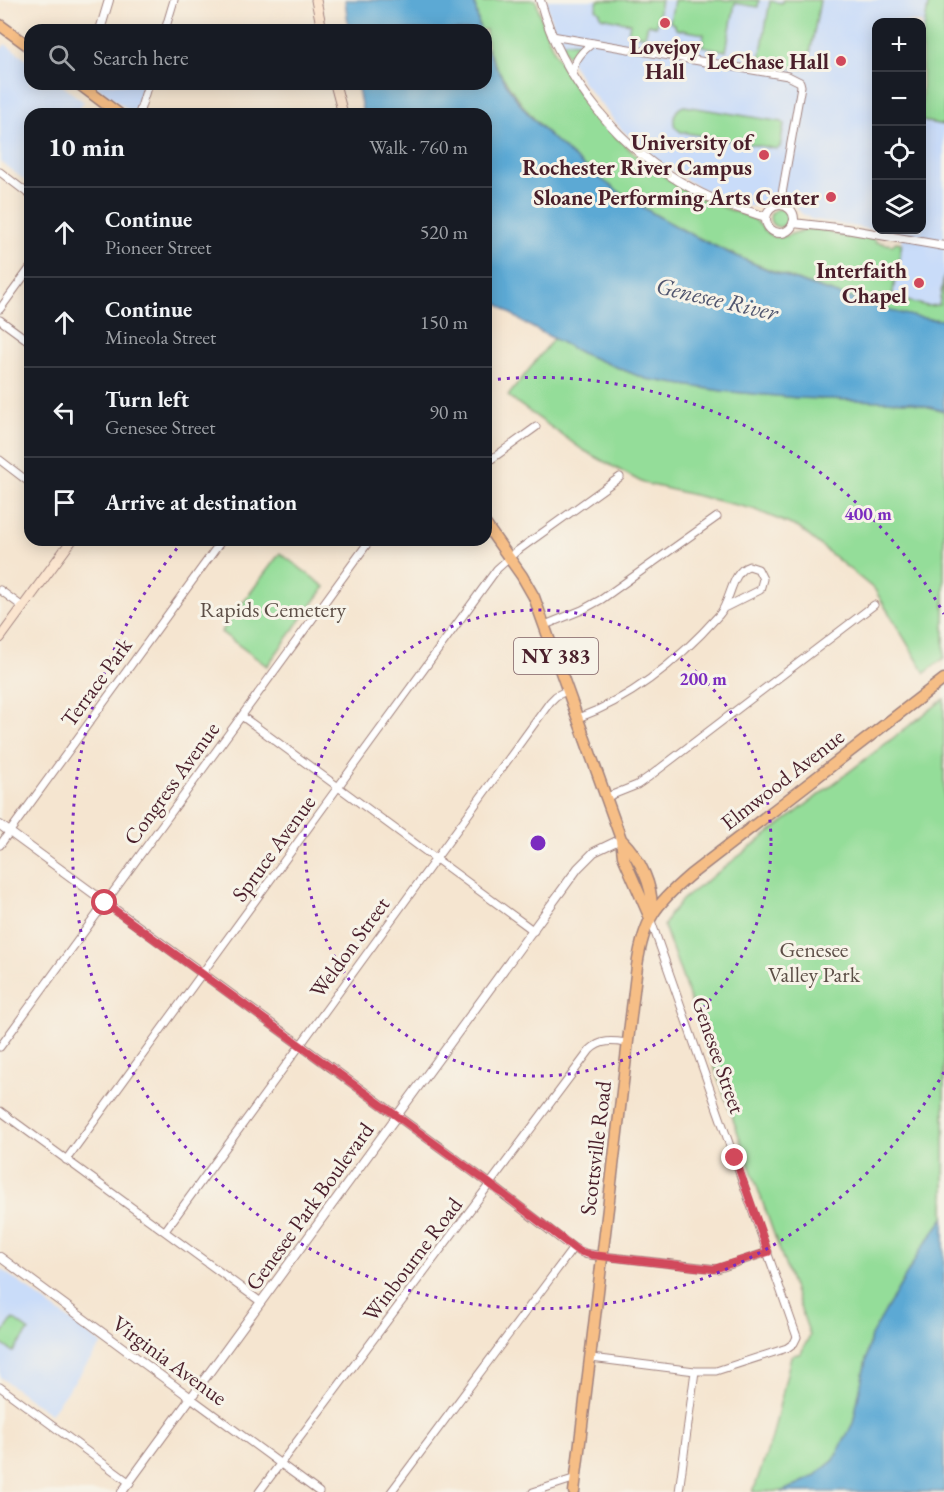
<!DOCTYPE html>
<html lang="en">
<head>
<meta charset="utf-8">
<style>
	:root { --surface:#171b24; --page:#20242c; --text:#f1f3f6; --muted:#9ea1a6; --line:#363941 }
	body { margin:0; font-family:"EB Garamond",serif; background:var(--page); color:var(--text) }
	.controls { position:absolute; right:18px; top:18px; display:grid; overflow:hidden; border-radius:12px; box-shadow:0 3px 15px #0003 }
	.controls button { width:54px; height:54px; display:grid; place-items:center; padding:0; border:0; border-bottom:2px solid var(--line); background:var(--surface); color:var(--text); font:30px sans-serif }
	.stop { position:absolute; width:18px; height:18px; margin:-14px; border:4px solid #d1495b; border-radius:50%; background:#fff }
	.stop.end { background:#d1495b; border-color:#fff; box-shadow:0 2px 6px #0008 }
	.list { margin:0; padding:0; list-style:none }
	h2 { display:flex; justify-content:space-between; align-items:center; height:78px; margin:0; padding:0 24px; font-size:26px }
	h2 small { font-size:20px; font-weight:400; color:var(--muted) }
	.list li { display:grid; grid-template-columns:39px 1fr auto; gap:18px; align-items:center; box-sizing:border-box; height:90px; padding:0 24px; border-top:2px solid var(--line) }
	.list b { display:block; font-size:22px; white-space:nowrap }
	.list p { margin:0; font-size:20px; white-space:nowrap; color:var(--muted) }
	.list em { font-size:20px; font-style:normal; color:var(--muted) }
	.icon { flex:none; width:33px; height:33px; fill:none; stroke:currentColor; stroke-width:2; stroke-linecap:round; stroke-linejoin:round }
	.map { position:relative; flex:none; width:944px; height:1492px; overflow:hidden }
	.search { position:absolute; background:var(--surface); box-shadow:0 3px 15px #0003; left:24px; top:24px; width:468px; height:66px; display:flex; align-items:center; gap:15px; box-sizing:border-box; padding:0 21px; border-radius:18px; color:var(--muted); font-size:22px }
	.panel { position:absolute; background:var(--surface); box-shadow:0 3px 15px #0003; left:24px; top:108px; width:468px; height:438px; border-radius:18px }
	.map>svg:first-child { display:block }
	.built { fill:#c9dcf9; fill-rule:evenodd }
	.green { fill:#94dd99; stroke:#6f7e62; stroke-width:1.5 }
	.water { fill:#5ba9d4; stroke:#526480; stroke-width:1.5 }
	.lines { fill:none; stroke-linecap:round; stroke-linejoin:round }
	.minor-casing { stroke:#a0827e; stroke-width:9 }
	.tertiary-casing { stroke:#a0827e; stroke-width:10 }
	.secondary-casing { stroke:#a0827e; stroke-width:11 }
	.primary-casing { stroke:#a0827e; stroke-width:13 }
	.minor { stroke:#fff; stroke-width:7 }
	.tertiary { stroke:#fff; stroke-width:8 }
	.secondary { stroke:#fbe5cf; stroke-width:9 }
	.primary { stroke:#f6be86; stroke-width:10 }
	.route { stroke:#d1495b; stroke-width:8 }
	.ring { fill:none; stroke:#7b2cbf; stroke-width:3; stroke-dasharray:3 6 }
	.poi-dot { fill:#d1495b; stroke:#f7f3e8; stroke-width:2 }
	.labels { text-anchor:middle; stroke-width:6; stroke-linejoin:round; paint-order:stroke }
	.shield { fill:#f7f3e8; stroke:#7e5f64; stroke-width:1.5 }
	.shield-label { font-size:21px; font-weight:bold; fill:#4a1f2b }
	.poi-label { font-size:22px; font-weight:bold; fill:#4a1f2b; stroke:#f7f3e8; text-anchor:end }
	.park-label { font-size:22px; fill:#5c4e46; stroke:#f7f3e8 }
	.street-label { font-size:22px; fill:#4a1f2b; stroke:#f7f3e8 }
	.water-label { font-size:24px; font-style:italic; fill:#51566f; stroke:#f7f3e8 }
	.centre { fill:#7b2cbf; stroke:#f7f3e8; stroke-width:3 }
	.ring-label { font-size:18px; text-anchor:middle; font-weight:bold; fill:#7b2cbf; stroke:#f7f3e8; stroke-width:6; stroke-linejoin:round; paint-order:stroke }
</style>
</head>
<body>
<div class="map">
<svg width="944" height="1492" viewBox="0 0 944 1492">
	<rect width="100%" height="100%" fill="#f7f3e8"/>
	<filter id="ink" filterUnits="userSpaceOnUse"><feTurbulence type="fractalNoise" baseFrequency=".0167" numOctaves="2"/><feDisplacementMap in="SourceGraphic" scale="12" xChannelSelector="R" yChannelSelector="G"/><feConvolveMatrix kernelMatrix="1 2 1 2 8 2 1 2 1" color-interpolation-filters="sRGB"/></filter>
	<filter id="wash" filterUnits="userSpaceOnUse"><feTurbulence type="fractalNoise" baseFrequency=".008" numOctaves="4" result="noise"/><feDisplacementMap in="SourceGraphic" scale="24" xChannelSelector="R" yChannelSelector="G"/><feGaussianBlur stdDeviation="1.35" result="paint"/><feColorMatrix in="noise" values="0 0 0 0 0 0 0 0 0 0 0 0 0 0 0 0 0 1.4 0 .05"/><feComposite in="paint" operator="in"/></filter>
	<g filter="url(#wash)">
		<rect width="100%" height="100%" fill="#f5e5d0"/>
		<path class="built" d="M545,0H944V276L939,305L927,306L892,297L903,235L811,219L801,213L794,204L772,199L759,206H744L698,187L663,165L622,130L584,84L562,46L553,26ZM876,22H922V230H876Z
			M5,44L30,61V84H60L84,102L75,114H30V173L25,180L0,162V51Z
			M93,84H144L136,109L132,112Z
			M0,1268L102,1344L50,1414L0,1377Z"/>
		<path class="green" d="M474,0H483L484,3L493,0H536C557,86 623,158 701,198C717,206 735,211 751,218C760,222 764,232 772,236C784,240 796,231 808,229C815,228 823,230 830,231L832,234L859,239L863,236L874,239L876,242L892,245L896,242L902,243L892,297L927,306L939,305L944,276V320C912,319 882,308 851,298C733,262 576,191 507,83C494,63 486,55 486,30H480Z
			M598,0H661L656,26L648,24L645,36L628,33L630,23L601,17L600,12L596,9Z
			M674,0H759L758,7L735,3L726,51L702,46L704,34L676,29L675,25L670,22Z
			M783,0H820L808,65L804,69L759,64L770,1L782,3Z
			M929,0H944V125L922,121V41Z
			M565,42L579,43V45L571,56L567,55L562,46Z
			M684,106L782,122L784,124L780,147L777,149L681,132L675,127C672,118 675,109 684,106Z
			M770 218a9 9 0 1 1 18 0a9 9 0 1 1-18 0Z
			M554,338L581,353L646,379L722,391L798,398L910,402L944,411V658L925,673L875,590L799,528L753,509L643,483L583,450L508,396Z
			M280,553L325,587L267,666L221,632Z
			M944,699V1218L920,1251L871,1336L853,1423L834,1460L813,1477L784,1491L753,1492L772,1438L791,1356L801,1353L810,1335L664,926L670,914L683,899Z
			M13,1319L29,1331L13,1352L0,1343V1337Z"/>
		<path class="water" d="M345,0H474L480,30H349Z
			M486,47C498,72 514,99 533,119C615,206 734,263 847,297C879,307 911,319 944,320V411L910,402L798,398L722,391L646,379L581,353L524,323L486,295V114H363L357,84H486Z
			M944,1218V1492H781L813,1477L834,1460L853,1423L871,1336L920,1251Z"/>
	</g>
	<g filter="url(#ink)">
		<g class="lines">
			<g class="minor-casing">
				<path id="minor" d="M165,30L174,0
					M552,36L788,76L800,82L801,86L780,205
					M572,74C575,59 581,52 593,43
					M139,114L148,84
					M0,172L30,195
					M0,309L30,268
					M0,320L30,342
					M0,460L30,483
					M486,463L536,427
					M0,590L23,607
					M545,625L582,610L602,599L717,517
					M243,717L534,931
					M578,718C633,698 680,659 719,615C731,602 731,571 749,566L758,569L763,579L760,590L726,607
					M607,797L637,785L650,776L874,605
					M0,845L222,540
					M0,1047L370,540
					M0,1111L261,1302
					M66,1160L497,569L517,551L620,477
					M165,1231L550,702L556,696L568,690
					M602,1256L717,1269L768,1252
					M591,1358L695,1371H716L787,1348L794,1343L797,1337L650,918
					M0,1387L130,1483
					M191,1398L319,1492
					M259,1492L590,1050C601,1039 613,1041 627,1043
					M391,1492L573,1248
					M533,1492L576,1478
					M679,1492L695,1371"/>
			</g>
			<g class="tertiary-casing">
				<path id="tertiary" d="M540,0C562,80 620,150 693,189C716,202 741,209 766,217
					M100,30L109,0
					M766 219a14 14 0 1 1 28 0a14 14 0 1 1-28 0Z
					M793,223L846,229L944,246
					M0,825L490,1184L573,1248L586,1254L602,1256
					M0,1257L191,1398
					M122,1492L578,868L594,852L621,839"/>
			</g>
			<g class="secondary-casing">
				<path id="secondary" d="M316,0L322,30
					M335,84L343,114
					M0,638L72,540"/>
			</g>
			<g class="primary-casing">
				<path id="primary" d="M0,25L30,47
					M79,84L119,114
					M486,525L522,576L534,597L621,839L623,856L650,918
					M621,839C640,858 655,888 651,914
					M574,1492L637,966C644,919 655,905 690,875L944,679"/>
			</g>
			<use href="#minor" class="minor"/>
			<use href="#tertiary" class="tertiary"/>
			<use href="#secondary" class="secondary"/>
			<use href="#primary" class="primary"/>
		</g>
	</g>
	<g class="lines" filter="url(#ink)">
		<path class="route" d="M105,903L490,1184L578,1251L592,1255L714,1269L768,1252L735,1158"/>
	</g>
	<g class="ring">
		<circle cx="538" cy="843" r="233"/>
		<path d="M944 1072A466 466 0 1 1 184 540M489 380A466 466 0 0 1 944 614"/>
	</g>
	<g class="poi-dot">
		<circle cx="665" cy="23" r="6"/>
		<circle cx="841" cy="61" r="6"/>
		<circle cx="764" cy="155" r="6"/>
		<circle cx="831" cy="197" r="6"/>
		<circle cx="919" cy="283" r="6"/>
	</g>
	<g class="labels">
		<rect class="shield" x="514" y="638" width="84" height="36" rx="4.5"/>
		<g class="shield-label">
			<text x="556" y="663">NY 383</text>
		</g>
		<g class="poi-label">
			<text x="665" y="54" text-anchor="middle">Lovejoy<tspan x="665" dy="25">Hall</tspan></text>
			<text x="829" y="69">LeChase Hall</text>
			<text x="752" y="150">University of<tspan x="752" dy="25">Rochester River Campus</tspan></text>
			<text x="819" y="205">Sloane Performing Arts Center</text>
			<text x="907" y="278">Interfaith<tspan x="907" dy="25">Chapel</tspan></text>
		</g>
		<g class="park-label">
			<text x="273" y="617">Rapids Cemetery</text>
			<text x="814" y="957">Genesee<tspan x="814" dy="25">Valley Park</tspan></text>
		</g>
		<g class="street-label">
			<text transform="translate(96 682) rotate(-54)" y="8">Terrace Park</text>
			<text transform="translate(782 779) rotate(-38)" y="8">Elmwood Avenue</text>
			<text transform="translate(171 783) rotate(-54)" y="8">Congress Avenue</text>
			<text transform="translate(273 848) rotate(-54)" y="8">Spruce Avenue</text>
			<text transform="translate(349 947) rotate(-54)" y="8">Weldon Street</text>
			<text transform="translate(719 1055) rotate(71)" y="8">Genesee Street</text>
			<text transform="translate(595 1148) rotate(-83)" y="8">Scottsville Road</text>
			<text transform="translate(309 1206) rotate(-54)" y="8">Genesee Park Boulevard</text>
			<text transform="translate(412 1259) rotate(-53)" y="8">Winbourne Road</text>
			<text transform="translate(170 1360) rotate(36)" y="8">Virginia Avenue</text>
		</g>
		<g class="water-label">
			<text transform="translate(717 299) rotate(13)" y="8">Genesee River</text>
		</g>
	</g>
	<circle cx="538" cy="843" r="9" class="centre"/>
	<g class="ring-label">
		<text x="868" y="520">400 m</text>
		<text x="703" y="685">200 m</text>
	</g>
</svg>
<div class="controls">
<button>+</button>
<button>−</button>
<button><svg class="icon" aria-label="locate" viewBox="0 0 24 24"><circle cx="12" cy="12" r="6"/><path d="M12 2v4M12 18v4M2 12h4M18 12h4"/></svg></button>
<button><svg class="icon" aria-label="layers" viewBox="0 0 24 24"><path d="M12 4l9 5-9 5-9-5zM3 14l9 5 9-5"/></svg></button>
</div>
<div class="stop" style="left:105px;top:903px"></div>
<div class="stop end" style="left:735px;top:1158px"></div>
<div class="search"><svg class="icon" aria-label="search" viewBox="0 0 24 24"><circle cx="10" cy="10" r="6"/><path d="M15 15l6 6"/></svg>Search here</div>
<section class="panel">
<h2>10 min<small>Walk · 760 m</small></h2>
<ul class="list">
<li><svg class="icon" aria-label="ahead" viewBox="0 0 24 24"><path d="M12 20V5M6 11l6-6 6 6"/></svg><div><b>Continue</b><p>Pioneer Street</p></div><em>520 m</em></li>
<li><svg class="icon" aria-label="ahead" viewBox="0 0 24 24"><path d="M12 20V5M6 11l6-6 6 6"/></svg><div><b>Continue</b><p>Mineola Street</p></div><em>150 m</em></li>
<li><svg class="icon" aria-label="left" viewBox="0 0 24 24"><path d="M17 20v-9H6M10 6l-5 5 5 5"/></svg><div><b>Turn left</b><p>Genesee Street</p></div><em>90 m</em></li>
<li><svg class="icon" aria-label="arrive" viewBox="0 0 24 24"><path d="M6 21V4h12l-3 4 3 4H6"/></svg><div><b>Arrive at destination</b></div></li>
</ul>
</section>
</div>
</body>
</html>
